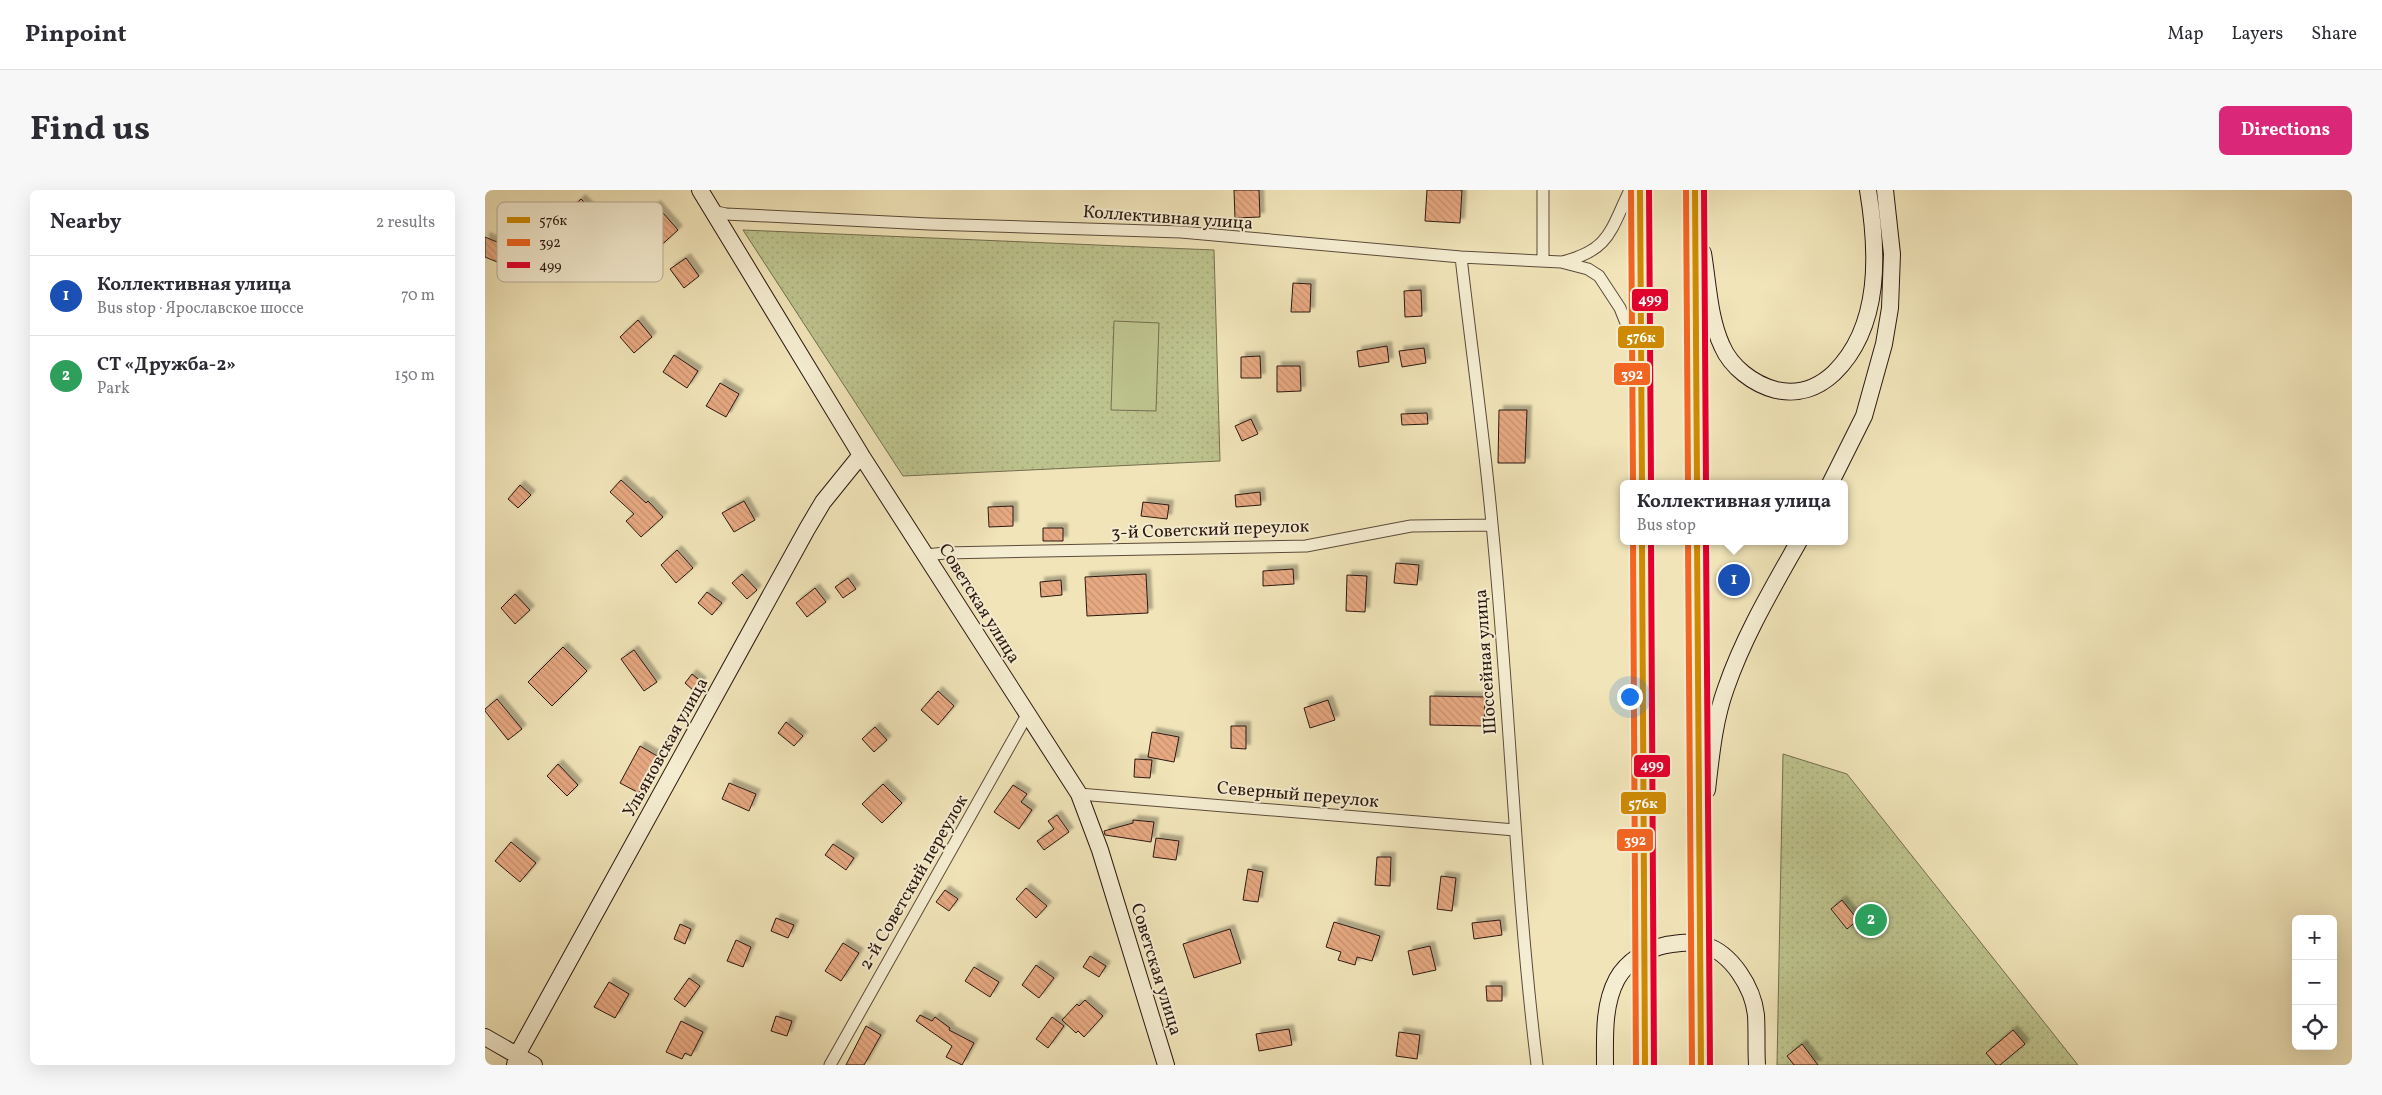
<!DOCTYPE html>
<html lang="en">
<head>
<meta charset="utf-8">
<style>
	:root { --surface:#fff; --page:#f7f7f7; --text:#2b2b33; --muted:#7c7c81; --line:#e1e1e2; --accent:#db2777 }
	body { margin:0; font-family:Vollkorn,serif; background:var(--page); color:var(--text) }
	.controls { position:absolute; right:15px; bottom:15px; display:grid; overflow:hidden; border-radius:8px; box-shadow:0 5px 20px #0002 }
	.controls button { width:45px; height:45px; display:grid; place-items:center; padding:0; border:0; border-bottom:1px solid var(--line); background:var(--surface); color:var(--text); font:25px sans-serif }
	.you { position:absolute; left:1144px; top:506px; width:18px; height:18px; margin:-12px; border:4px solid #fff; border-radius:50%; background:#1a73e8; box-shadow:0 0 0 8px #1a73e833 }
	.badge { display:grid; place-items:center; width:32px; height:32px; border-radius:50%; background:var(--accent); color:#fff; font-size:16px; font-weight:700 }
	.pin { position:absolute; translate:-50% -50%; border:2px solid #fff; box-shadow:0 1px 5px #0006 }
	.popup { position:absolute; left:1135px; top:290px; width:228px; height:65px; box-sizing:border-box; display:grid; place-content:center; border-radius:8px; background:var(--surface); filter:drop-shadow(0 1px 4px #0005); font-size:16px; white-space:nowrap; color:var(--muted) }
	.popup b { font-size:19px; color:var(--text) }
	.popup::after { content:''; position:absolute; left:50%; top:100%; margin-left:-10px; border:10px solid transparent; border-top-color:var(--surface) }
	.list { margin:0; padding:0; list-style:none }
	h2 { display:flex; justify-content:space-between; align-items:center; height:65px; margin:0; padding:0 20px; font-size:21px }
	h2 small { font-size:16px; font-weight:400; color:var(--muted) }
	.list li { display:grid; grid-template-columns:32px 1fr auto; gap:15px; align-items:center; box-sizing:border-box; height:80px; padding:0 20px; border-top:1px solid var(--line) }
	.list b { display:block; font-size:19px; white-space:nowrap }
	.list p { margin:0; font-size:16px; white-space:nowrap; color:var(--muted) }
	.list em { font-size:16px; font-style:normal; color:var(--muted) }
	.icon { flex:none; width:28px; height:28px; fill:none; stroke:currentColor; stroke-width:2; stroke-linecap:round; stroke-linejoin:round }
	.map { position:relative; flex:none; width:1867px; height:875px; overflow:hidden; border-radius:8px }
	header { display:flex; align-items:center; gap:30px; box-sizing:border-box; height:70px; padding:0 25px; background:var(--surface); border-bottom:1px solid var(--line) }
	header strong { font-size:24px }
	nav { display:flex; gap:28px; margin-inline-start:auto; font-size:18px }
	.intro { display:flex; align-items:center; justify-content:space-between; box-sizing:border-box; height:120px; padding:0 30px }
	h1 { margin:0; font-size:35px }
	.button { padding:12px 22px; border-radius:8px; background:var(--accent); color:#fff; font-size:18px; font-weight:700 }
	main { display:flex; gap:30px; padding:0 30px }
	aside { flex:1; background:var(--surface); border-radius:8px; box-shadow:0 5px 20px #0002 }
	.map>svg:first-child { display:block }
	.park { fill:url(#park-dots); stroke:#746e4f }
	.pitch { fill:#bdc38d; stroke:#746e4f }
	.building { fill:url(#building-back-hatch); stroke:#2b1811; filter:url(#shadow) }
	.lines { fill:none; stroke-linecap:round; stroke-linejoin:round }
	.street-casing { stroke:#5c4b3b; stroke-width:13 }
	.secondary-casing { stroke:#2b1811; stroke-width:18 }
	.highway-casing { stroke:#2b1811; stroke-width:23 }
	.street { stroke:#f5edd1; stroke-width:11 }
	.secondary { stroke:#f5edd1; stroke-width:16 }
	.highway { stroke:#e8c27c; stroke-width:21 }
	.secondary-bridge-casing { stroke:#2b1811; stroke-width:18; stroke-linecap:butt }
	.secondary-bridge { stroke:#f5edd1; stroke-width:16 }
	.bus-1-casing { stroke:#f5edd1; stroke-width:10 }
	.bus-2-casing { stroke:#f5edd1; stroke-width:10 }
	.bus-3-casing { stroke:#f5edd1; stroke-width:10 }
	.bus-1 { stroke:#ce8a03; stroke-width:6 }
	.bus-2 { stroke:#f26522; stroke-width:6 }
	.bus-3 { stroke:#e4002b; stroke-width:6 }
	.labels { text-anchor:middle; stroke-width:4; stroke-linejoin:round; paint-order:stroke }
	.street-label { font-size:18px; fill:#2b1811; stroke:#f5edd1 }
	.key { fill:#f5edd1; stroke:#b8ad97; stroke-width:1 }
	.key-label { font-size:14px; fill:#2b1811 }
	.line-badge { stroke:#f5edd1; stroke-width:2 }
	.badge-label { font-size:14px; text-anchor:middle; font-weight:bold; fill:#fff }
</style>
</head>
<body>
<header>
<strong>Pinpoint</strong>
<nav><a>Map</a><a>Layers</a><a>Share</a></nav>
</header>
<div class="intro"><h1>Find us</h1><a class="button">Directions</a></div>
<main>
<aside>
<h2>Nearby<small>2 results</small></h2>
<ul class="list">
<li><span class="badge" style="background:#1a4fb4">1</span><div><b>Коллективная улица</b><p>Bus stop · Ярославское шоссе</p></div><em>70 m</em></li>
<li><span class="badge" style="background:#2e9e5b">2</span><div><b>СТ «Дружба-2»</b><p>Park</p></div><em>150 m</em></li>
</ul>
</aside>
<div class="map">
<svg width="1867" height="875" viewBox="0 0 1867 875">
	<defs>
		<pattern id="park-dots" width="8" height="8" patternUnits="userSpaceOnUse" patternTransform="scale(1.25)"><rect width="8" height="8" fill="#bdc38d"/><path d="M2 2h.1M6 6h.1" fill="none" stroke="#a3a779" stroke-width="1.8" stroke-linecap="round"/></pattern>
		<pattern id="building-back-hatch" width="6" height="6" patternUnits="userSpaceOnUse" patternTransform="scale(1.25)"><rect width="6" height="6" fill="#e7a982"/><path d="M-1 5l2 2M0 0l6 6M5-1l2 2" fill="none" stroke="#c6916f"/></pattern>
		<filter id="shadow"><feDropShadow dx="4.5" dy="-4.5" stdDeviation="1" flood-color="#0004"/></filter>
	</defs>
	<rect width="100%" height="100%" fill="#f0e4b8"/>
	<filter id="stains"><feTurbulence type="fractalNoise" baseFrequency=".004" numOctaves="4"/><feColorMatrix values="0 0 0 0 .2 0 0 0 0 .09 0 0 0 0 .02 0 0 0 .5 -.17"/></filter>
	<radialGradient id="worn" r=".72"><stop offset=".6" stop-color="#630" stop-opacity="0"/><stop offset="1" stop-color="#630" stop-opacity=".3"/></radialGradient>
	<path class="park" d="M258,40L729,60L735,271L418,286Z
		M1298,564L1362,584L1593,875H1292Z"/>
	<path class="pitch" d="M629,131L674,133L671,221L626,220Z"/>
	<path class="building" d="M749,0H774L775,27L750,28Z
		M942,0H977L975,33L940,31Z
		M96,9L122,35L101,55L75,29Z
		M171,15L193,40L171,60L149,35Z
		M0,47L24,57L17,74L0,67Z
		M201,68L214,86L199,98L185,79Z
		M808,93L826,94L825,122H806Z
		M936,100L937,126L920,127L919,101Z
		M153,130L167,147L149,163L135,147Z
		M902,156L904,172L874,177L872,161Z
		M939,158L941,173L917,177L914,161Z
		M189,165L213,181L202,198L178,182Z
		M775,166L776,188H756V167Z
		M792,176H815L816,201L792,202Z
		M235,193L254,204L241,227L221,216Z
		M1014,220H1042L1040,273H1013Z
		M942,223L943,234L917,235L916,224Z
		M766,229L773,244L757,251L750,236Z
		M136,290L161,313L163,311L178,327L156,347L141,331L149,324L125,302Z
		M35,295L46,305L33,318L23,309Z
		M775,302L776,315L751,317L750,305Z
		M259,311L270,330L249,342L237,323Z
		M658,312L684,315L682,329L656,326Z
		M528,316V336L504,337L503,317Z
		M558,338H578V351H558Z
		M192,360L208,378L191,393L176,375Z
		M911,373L934,375L932,395L909,393Z
		M808,379L809,394L778,396V381Z
		M257,384L272,400L262,409L247,393Z
		M661,384L663,423L602,426L600,387Z
		M862,385L882,386L880,422L861,421Z
		M363,388L371,399L358,408L350,397Z
		M576,390L577,405L556,407L555,392Z
		M330,398L341,412L322,427L311,413Z
		M222,402L237,413L227,425L213,413Z
		M30,404L45,420L30,434L16,418Z
		M78,457L102,481L67,516L43,492Z
		M149,460L172,492L159,501L136,469Z
		M207,484L217,492L209,501L200,493Z
		M453,501L469,516L453,535L436,520Z
		M945,506L1000,507L999,536L945,535Z
		M12,509L37,539L23,550L0,521V519Z
		M843,510L850,530L825,538L819,518Z
		M301,532L318,546L309,556L293,543Z
		M746,536H761V559L746,558Z
		M390,537L402,550L389,562L377,549Z
		M667,542L694,547L689,572L663,567Z
		M155,556L174,567L154,603L135,593Z
		M650,569L667,570L665,588L649,587Z
		M73,574L93,595L82,606L62,586Z
		M244,593L271,604L264,621L237,609Z
		M398,594L417,613L397,633L377,614Z
		M528,595L542,604L536,612L547,620L534,639L509,622Z
		M572,625L584,642L559,660L552,651L569,639L563,631Z
		M648,630L669,632L666,652L620,645L619,641L648,633Z
		M671,648L694,651L691,670L668,667Z
		M26,652L51,673L35,692L10,671Z
		M348,654L369,668L361,680L340,665Z
		M892,667H906L905,696L890,695Z
		M763,679L778,682L773,712L758,710Z
		M956,686L971,688L967,721L952,719Z
		M541,698L562,716L551,728L531,709Z
		M460,700L473,709L464,721L451,712Z
		M1357,710L1373,730L1362,739L1346,719Z
		M291,728L309,735L303,748L286,741Z
		M1015,730L1017,745L989,749L987,733Z
		M849,732L895,746L887,771L872,767L870,775L853,770L856,762L841,757Z
		M195,734L206,739L200,754L189,749Z
		M745,739L756,773L709,788L698,754Z
		M251,750L266,757L258,777L242,771Z
		M358,753L374,763L356,791L340,781Z
		M945,756L951,780L928,785L923,761Z
		M605,766L621,776L614,787L598,777Z
		M551,775L569,788L554,808L537,795Z
		M489,777L514,792L505,807L480,791Z
		M204,788L215,796L200,817L189,809Z
		M124,792L144,804L130,828L109,817Z
		M1001,796H1017V811H1002Z
		M600,810L618,826L599,847L593,841L591,843L577,830L592,814L594,816Z
		M435,825L447,831L450,827L465,838L464,840L489,853L477,875L461,867L467,856L431,831Z
		M291,826L307,831L302,846L286,841Z
		M567,827L579,836L563,858L551,849Z
		M196,831L218,842L206,866L200,863L197,869L181,862Z
		M381,836L396,845L379,875H361Z
		M804,839L807,855L774,861L771,844Z
		M1528,840L1540,854L1515,875H1511L1501,863Z
		M914,842L935,845L932,869L911,866Z
		M1317,854L1333,875H1309L1302,866Z"/>
	<g class="lines">
		<g class="street-casing">
			<path id="street" d="M227,21L241,24L444,34L696,42L976,67L1076,72L1103,79L1114,86L1135,118L1151,158
				M976,67C986,156 999,245 1007,334C1025,514 1030,695 1052,875
				M1058,71V0
				M1077,72C1125,60 1125,41 1145,0
				M441,365L460,363L821,356L926,336L1007,335
				M594,604L1030,640
				M345,875L542,525"/>
		</g>
		<g class="secondary-casing">
			<path id="secondary" d="M215,0L376,265L594,604L615,660L681,875
				M1218,63C1223,93 1224,128 1237,156C1246,177 1268,194 1291,200C1313,205 1333,198 1349,183C1397,136 1393,61 1383,0
				M1345,294L1379,226L1399,154L1405,118L1407,64L1400,0
				M1222,600C1226,566 1229,531 1241,498C1259,446 1287,399 1314,351
				M0,847L49,875
				M30,875L32,865L322,339L338,312L376,265"/>
		</g>
		<g class="highway-casing">
			<path id="highway" d="M1155,0L1157,294
				M1210,0L1212,294
				M1157,351L1160,875
				M1212,351L1216,875"/>
		</g>
		<use href="#street" class="street"/>
		<use href="#secondary" class="secondary"/>
		<use href="#highway" class="highway"/>
		<g class="secondary-bridge-casing">
			<path id="secondary-bridge" d="M1120,875C1120,847 1118,815 1132,789C1142,771 1162,759 1181,755C1193,753 1206,751 1219,755C1247,763 1268,798 1271,825C1272,842 1271,859 1272,875"/>
		</g>
		<use href="#secondary-bridge" class="secondary-bridge"/>
		<g class="bus-1-casing">
			<path id="bus-1" d="M1155,0L1157,294
				M1210,0L1212,294
				M1157,351L1160,875
				M1212,351L1216,875"/>
		</g>
		<g class="bus-2-casing">
			<path id="bus-2" d="M1146,0L1148,294
				M1201,0L1203,294
				M1148,351L1151,875
				M1203,351L1207,875"/>
		</g>
		<g class="bus-3-casing">
			<path id="bus-3" d="M1164,0L1166,294
				M1219,0L1221,294
				M1166,351L1169,875
				M1221,351L1225,875"/>
		</g>
		<use href="#bus-1" class="bus-1"/>
		<use href="#bus-2" class="bus-2"/>
		<use href="#bus-3" class="bus-3"/>
	</g>
	<g class="labels">
		<g class="street-label">
			<text transform="translate(683 27) rotate(4)" y="6">Коллективная улица</text>
			<text transform="translate(725 339) rotate(-2)" y="6">3-й Советский переулок</text>
			<text transform="translate(495 413) rotate(58)" y="6">Советская улица</text>
			<text transform="translate(1000 472) rotate(-94)" y="6">Шоссейная улица</text>
			<text transform="translate(180 557) rotate(-61)" y="6">Ульяновская улица</text>
			<text transform="translate(813 604) rotate(5)" y="6">Северный переулок</text>
			<text transform="translate(428 692) rotate(-60)" y="6">2-й Советский переулок</text>
			<text transform="translate(672 779) rotate(73)" y="6">Советская улица</text>
		</g>
	</g>
	<rect x="12" y="12" width="166" height="80" rx="8" class="key"/>
	<rect x="22" y="27" width="23" height="6" fill="#ce8a03"/>
	<rect x="22" y="49" width="23" height="7" fill="#f26522"/>
	<rect x="22" y="72" width="23" height="6" fill="#e4002b"/>
	<g class="key-label">
		<text x="54" y="35">576к</text>
		<text x="54" y="57">392</text>
		<text x="54" y="80">499</text>
	</g>
	<g class="line-badge">
		<rect x="1146" y="98" width="38" height="24" rx="5" fill="#e4002b"/>
		<rect x="1132" y="135" width="48" height="24" rx="5" fill="#ce8a03"/>
		<rect x="1128" y="172" width="38" height="24" rx="5" fill="#f26522"/>
		<rect x="1148" y="564" width="38" height="24" rx="5" fill="#e4002b"/>
		<rect x="1135" y="601" width="47" height="24" rx="5" fill="#ce8a03"/>
		<rect x="1131" y="638" width="38" height="24" rx="5" fill="#f26522"/>
	</g>
	<g class="badge-label">
		<text x="1165" y="114">499</text>
		<text x="1156" y="152">576к</text>
		<text x="1147" y="189">392</text>
		<text x="1167" y="580">499</text>
		<text x="1158" y="618">576к</text>
		<text x="1150" y="655">392</text>
	</g>
	<rect width="100%" height="100%" filter="url(#stains)"/>
	<rect width="100%" height="100%" fill="url(#worn)"/>
</svg>
<div class="controls">
<button>+</button>
<button>−</button>
<button><svg class="icon" aria-label="locate" viewBox="0 0 24 24"><circle cx="12" cy="12" r="6"/><path d="M12 2v4M12 18v4M2 12h4M18 12h4"/></svg></button>
</div>
<div class="you"></div>
<div class="pin badge" style="left:1249px;top:390px;background:#1a4fb4">1</div>
<div class="popup"><b>Коллективная улица</b>Bus stop</div>
<div class="pin badge" style="left:1386px;top:730px;background:#2e9e5b">2</div>
</div>
</main>
</body>
</html>
